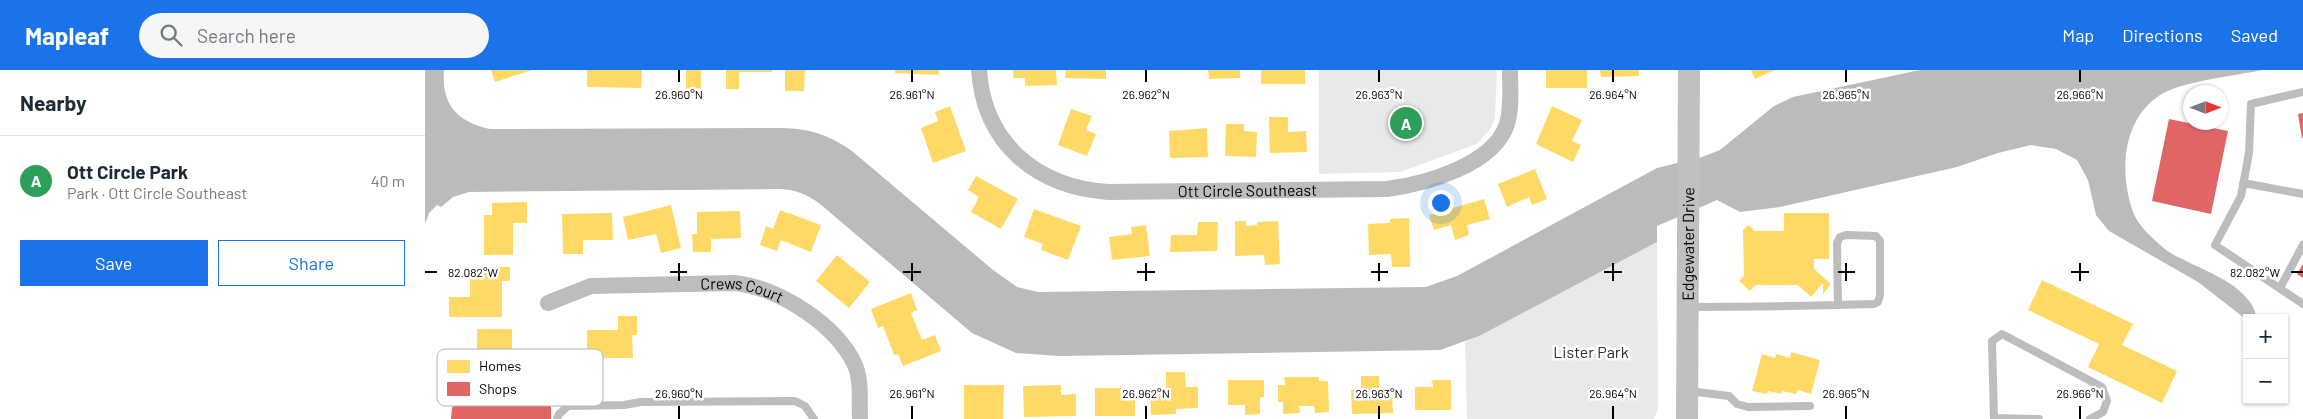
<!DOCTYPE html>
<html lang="en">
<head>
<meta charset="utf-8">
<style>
	:root { --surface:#fff; --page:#f6f6f7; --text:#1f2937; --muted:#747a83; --line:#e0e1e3; --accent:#1a73e8 }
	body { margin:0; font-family:Barlow,sans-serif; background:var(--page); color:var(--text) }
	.controls { position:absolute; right:15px; bottom:15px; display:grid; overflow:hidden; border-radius:0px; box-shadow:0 1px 4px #0004 }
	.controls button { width:45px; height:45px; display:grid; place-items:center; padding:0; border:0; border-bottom:1px solid var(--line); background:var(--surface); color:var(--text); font:25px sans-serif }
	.compass { position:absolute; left:1758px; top:15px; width:45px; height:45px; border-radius:50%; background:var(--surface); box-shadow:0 1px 4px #0004; rotate:90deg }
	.you { position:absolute; left:1015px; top:132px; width:18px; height:18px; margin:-12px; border:4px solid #fff; border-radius:50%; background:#1a73e8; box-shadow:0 0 0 8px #1a73e833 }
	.badge { display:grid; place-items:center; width:32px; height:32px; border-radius:50%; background:var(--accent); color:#fff; font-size:16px; font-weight:700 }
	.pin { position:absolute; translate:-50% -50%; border:2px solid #fff; box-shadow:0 1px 5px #0006 }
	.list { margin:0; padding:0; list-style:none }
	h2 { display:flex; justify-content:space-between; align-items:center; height:65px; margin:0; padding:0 20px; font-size:21px }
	h2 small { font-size:16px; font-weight:400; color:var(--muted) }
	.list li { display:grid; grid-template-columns:32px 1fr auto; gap:15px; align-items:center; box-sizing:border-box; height:90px; padding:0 20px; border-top:1px solid var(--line) }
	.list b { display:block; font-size:19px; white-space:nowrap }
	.list p { margin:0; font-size:16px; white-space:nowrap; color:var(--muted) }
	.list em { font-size:16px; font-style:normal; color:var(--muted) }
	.actions { display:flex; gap:10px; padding:15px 20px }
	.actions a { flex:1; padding:11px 0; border:1px solid var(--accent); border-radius:0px; text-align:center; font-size:18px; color:var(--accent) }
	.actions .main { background:var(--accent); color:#fff }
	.icon { flex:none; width:28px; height:28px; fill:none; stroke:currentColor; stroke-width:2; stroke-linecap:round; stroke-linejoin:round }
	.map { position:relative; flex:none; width:1878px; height:349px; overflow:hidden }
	header { display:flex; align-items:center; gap:30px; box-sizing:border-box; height:70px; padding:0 25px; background:var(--accent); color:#fff }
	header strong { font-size:24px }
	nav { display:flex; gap:28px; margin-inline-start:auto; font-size:18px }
	.search { width:350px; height:45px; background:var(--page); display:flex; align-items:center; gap:12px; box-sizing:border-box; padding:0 18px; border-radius:28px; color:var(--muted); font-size:19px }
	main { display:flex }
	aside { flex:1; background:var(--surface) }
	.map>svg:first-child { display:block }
	.green { fill:#e9e9e9 }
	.water { fill:#bbb }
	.homes { fill:#ffd966 }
	.shops { fill:#e06666 }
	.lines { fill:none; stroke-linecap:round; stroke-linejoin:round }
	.lane { stroke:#bdbdbd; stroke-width:8 }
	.street { stroke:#bdbdbd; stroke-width:16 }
	.secondary { stroke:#c0c0c0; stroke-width:22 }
	.ticks { fill:none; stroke:#000; stroke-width:2 }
	.labels { text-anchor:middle; stroke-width:5; stroke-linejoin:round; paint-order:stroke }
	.street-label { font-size:16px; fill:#000; stroke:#fff }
	.park-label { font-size:16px; fill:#2e2e2e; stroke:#fff }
	.key { fill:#fff; stroke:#b2b2b2; stroke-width:1 }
	.key-label { font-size:14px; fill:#000 }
	.ticks-label { font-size:12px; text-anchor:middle; fill:#000; stroke:#fff; stroke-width:5; stroke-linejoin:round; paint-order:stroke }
</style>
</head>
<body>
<header>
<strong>Mapleaf</strong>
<div class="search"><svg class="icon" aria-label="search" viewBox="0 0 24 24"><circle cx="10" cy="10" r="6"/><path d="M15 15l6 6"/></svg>Search here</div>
<nav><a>Map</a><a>Directions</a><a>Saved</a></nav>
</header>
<main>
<aside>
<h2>Nearby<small></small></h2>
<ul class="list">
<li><span class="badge" style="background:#2e9e5b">A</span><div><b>Ott Circle Park</b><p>Park · Ott Circle Southeast</p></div><em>40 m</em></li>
</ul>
<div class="actions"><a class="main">Save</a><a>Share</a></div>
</aside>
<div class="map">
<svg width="1878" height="349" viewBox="0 0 1878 349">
	<rect width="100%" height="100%" fill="#fff"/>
	<path class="green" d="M894,0H1072L1070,48L1066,58L1052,74L975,102L894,104Z
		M1232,172L1233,338L1229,349H1042L1040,272Z"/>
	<path class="water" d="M0,0H19C16,35 33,52 65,59L351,58C382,58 401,63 427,81L568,200L592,217L613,222L1001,217L1032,206L1232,98L1277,87L1295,80L1349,36L1368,27L1495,0H1838C1813,5 1754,12 1735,25C1697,50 1694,102 1708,142C1714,157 1728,169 1740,179C1747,185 1756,188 1763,192C1784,202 1810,212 1824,231C1828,235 1830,242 1832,248H1822V250L1773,212L1684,161L1671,145L1663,110L1652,90L1631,79L1606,75L1573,83L1532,97L1355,137L1315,142L1292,130L1232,156V172L1054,266L1015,280L635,286L591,283L547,263L395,134C382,124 371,120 355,119L44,122L28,127L16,137L12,135L4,143L0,154Z"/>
	<path class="homes" d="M66,0H107L70,12Z
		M162,0H217L216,18L162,17Z
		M261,0H276V20H261Z
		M301,0H347V2H314V19H301Z
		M360,0H380L379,21H360Z
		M470,0H514V5L470,3Z
		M588,0H631L632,15L600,16V8H588Z
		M641,0H681V9L640,8Z
		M783,0H815V8L784,9Z
		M836,0H880V14H836Z
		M1121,0H1162V18H1121Z
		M1175,0H1214V6L1176,7Z
		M1326,0H1350L1330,9Z
		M525,36L541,81L508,93L496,58L513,51L510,42Z
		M1127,36L1157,50L1147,71L1156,75L1148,92L1111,74Z
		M646,39L667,46L661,60L671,64L662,86L633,75Z
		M844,47H863V62L881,61L882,82L845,83Z
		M801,54H819V61L832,62L831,87L800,86Z
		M782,58L783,87L745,88L744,61Z
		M1110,99L1122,129L1107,135L1104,127L1082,137L1073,114Z
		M551,106L593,129L576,159L546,142L554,127L543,120Z
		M1059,129L1065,149L1042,155L1044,165L1030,170L1026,155L1009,160L1004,145Z
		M102,132V153H88V185H59V145H67V133Z
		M246,135L256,178L236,183L231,164L203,170L198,147Z
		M609,139L656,156L643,190L616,180L618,174L599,167Z
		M355,140L396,155L386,182L356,170L352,181L335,175L341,156L348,159Z
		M315,141L316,168L286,169V182H268L267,164H272V142Z
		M187,143L188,170H158V184H138L137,144Z
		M1359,143H1404V189H1389V199L1406,214L1398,224V213L1386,227L1373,215H1330L1325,221L1314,211L1319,206L1318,160L1323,155L1330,161H1359Z
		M984,148L985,197H967L966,184L944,185L943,154L965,153V149Z
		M810,151H821V156L832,155V152L853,151L855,194L840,195L839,185L810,186Z
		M773,152H793L792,181L745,182L746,165H772Z
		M721,155L725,186L687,190L684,167L707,164L706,157Z
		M412,185L445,212L424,238L391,211Z
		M53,197H85V211H77V247H24V227H45V208H53Z
		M1617,210L1708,254L1697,275L1752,301L1737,333L1663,297L1674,274L1603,240Z
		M486,223L492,240L486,243L497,270L510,265L516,281L478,296L473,284L469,285L458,256L453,258L446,239Z
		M193,246H212V265H207L208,288H162V260H193Z
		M52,259H87V288H108V308L26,309V286H52Z
		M1366,282L1395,290L1386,324L1373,320L1371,324L1357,321L1356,324L1343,321L1342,324L1327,321L1337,284L1350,288L1351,284L1365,288Z
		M741,302H760L761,317H773V338L751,339V344L726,345L725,319H741Z
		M936,306H954V319H967L968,343L927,344L926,320L936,319Z
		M859,307H894V311H903L904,342L890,343L889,336H874L875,343L858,344V332H853V315H860Z
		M803,310H839V327L835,328V344L820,345V335H803Z
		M1007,310H1026V340H990V317H1008Z
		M539,315H579L578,349H539Z
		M636,315V325L651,324V346L599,347L598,316Z
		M670,318H696V323H710V346H670Z"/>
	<path class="shops" d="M1878,43V68H1877L1873,44Z
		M1744,49L1803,61L1786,144L1727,131Z
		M1878,194V208L1872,204Z
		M117,315V327H126V349H26L27,338L31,330L37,326L69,325V316Z"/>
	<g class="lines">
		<path class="lane" d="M1878,22L1826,34L1824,83L1816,126L1790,175L1878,234
			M1818,113L1878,124
			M1855,218L1878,175
			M1264,237C1326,237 1387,236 1449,234L1453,232L1455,225V171L1451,166L1421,165L1415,167L1412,173L1413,235
			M1264,321L1304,326L1312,334L1323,337L1385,336
			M1569,348L1614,349
			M132,349L134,344L143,336L199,335L216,332L370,331L380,336L389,349
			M1569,349L1567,271L1577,264L1677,317L1682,331L1678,342L1665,349"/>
		<g class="street">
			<path id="s1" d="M554,0C559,74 612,117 683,122L962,119C1000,114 1069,95 1082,54C1087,37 1085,17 1085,0"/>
			<path id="s2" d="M123,233L166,216L310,213C354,218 411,254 430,295C437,312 434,332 435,349"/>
		</g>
		<path class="secondary" id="s3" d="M1262,349L1264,0"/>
	</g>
	<path class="ticks" d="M254,0V12M487,0V12M721,0V12M954,0V12M1188,0V12M1421,0V12M1655,0V12M254,193V211M487,193V211M721,193V211M954,193V211M1188,193V211M1421,193V211M1655,193V211M0,202H12M245,202H262M478,202H496M712,202H730M946,202H963M1179,202H1197M1413,202H1430M1646,202H1664M1866,202H1878M254,336V349M487,336V349M721,336V349M954,336V349M1188,336V349M1421,336V349M1655,336V349"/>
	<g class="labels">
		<g class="street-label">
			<text dy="6" stroke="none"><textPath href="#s1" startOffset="335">Ott Circle Southeast</textPath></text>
			<text dy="6" stroke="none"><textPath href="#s3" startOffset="175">Edgewater Drive</textPath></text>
			<text dy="6" stroke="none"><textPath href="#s2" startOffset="198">Crews Court</textPath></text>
		</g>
		<g class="park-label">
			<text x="1166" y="288">Lister Park</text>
		</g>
	</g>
	<rect x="12" y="279" width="166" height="57" rx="8" class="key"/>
	<rect x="22" y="290" width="23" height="13" fill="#ffd966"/>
	<rect x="22" y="312" width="23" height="14" fill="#e06666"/>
	<g class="key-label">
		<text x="54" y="301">Homes</text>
		<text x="54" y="324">Shops</text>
	</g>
	<g class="ticks-label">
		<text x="254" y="29">26.960°N</text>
		<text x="487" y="29">26.961°N</text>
		<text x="721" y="29">26.962°N</text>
		<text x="954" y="29">26.963°N</text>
		<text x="1188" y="29">26.964°N</text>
		<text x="1421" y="29">26.965°N</text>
		<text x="1655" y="29">26.966°N</text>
		<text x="1830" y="207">82.082°W</text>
		<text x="48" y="207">82.082°W</text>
		<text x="254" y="328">26.960°N</text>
		<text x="487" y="328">26.961°N</text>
		<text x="721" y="328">26.962°N</text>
		<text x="954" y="328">26.963°N</text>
		<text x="1188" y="328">26.964°N</text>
		<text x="1421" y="328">26.965°N</text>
		<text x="1655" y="328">26.966°N</text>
	</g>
</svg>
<div class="controls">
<button>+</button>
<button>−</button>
</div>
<svg class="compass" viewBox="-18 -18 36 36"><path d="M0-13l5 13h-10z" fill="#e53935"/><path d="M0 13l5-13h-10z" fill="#747a83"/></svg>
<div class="you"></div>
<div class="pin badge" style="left:981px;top:53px;background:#2e9e5b">A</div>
</div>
</main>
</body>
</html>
